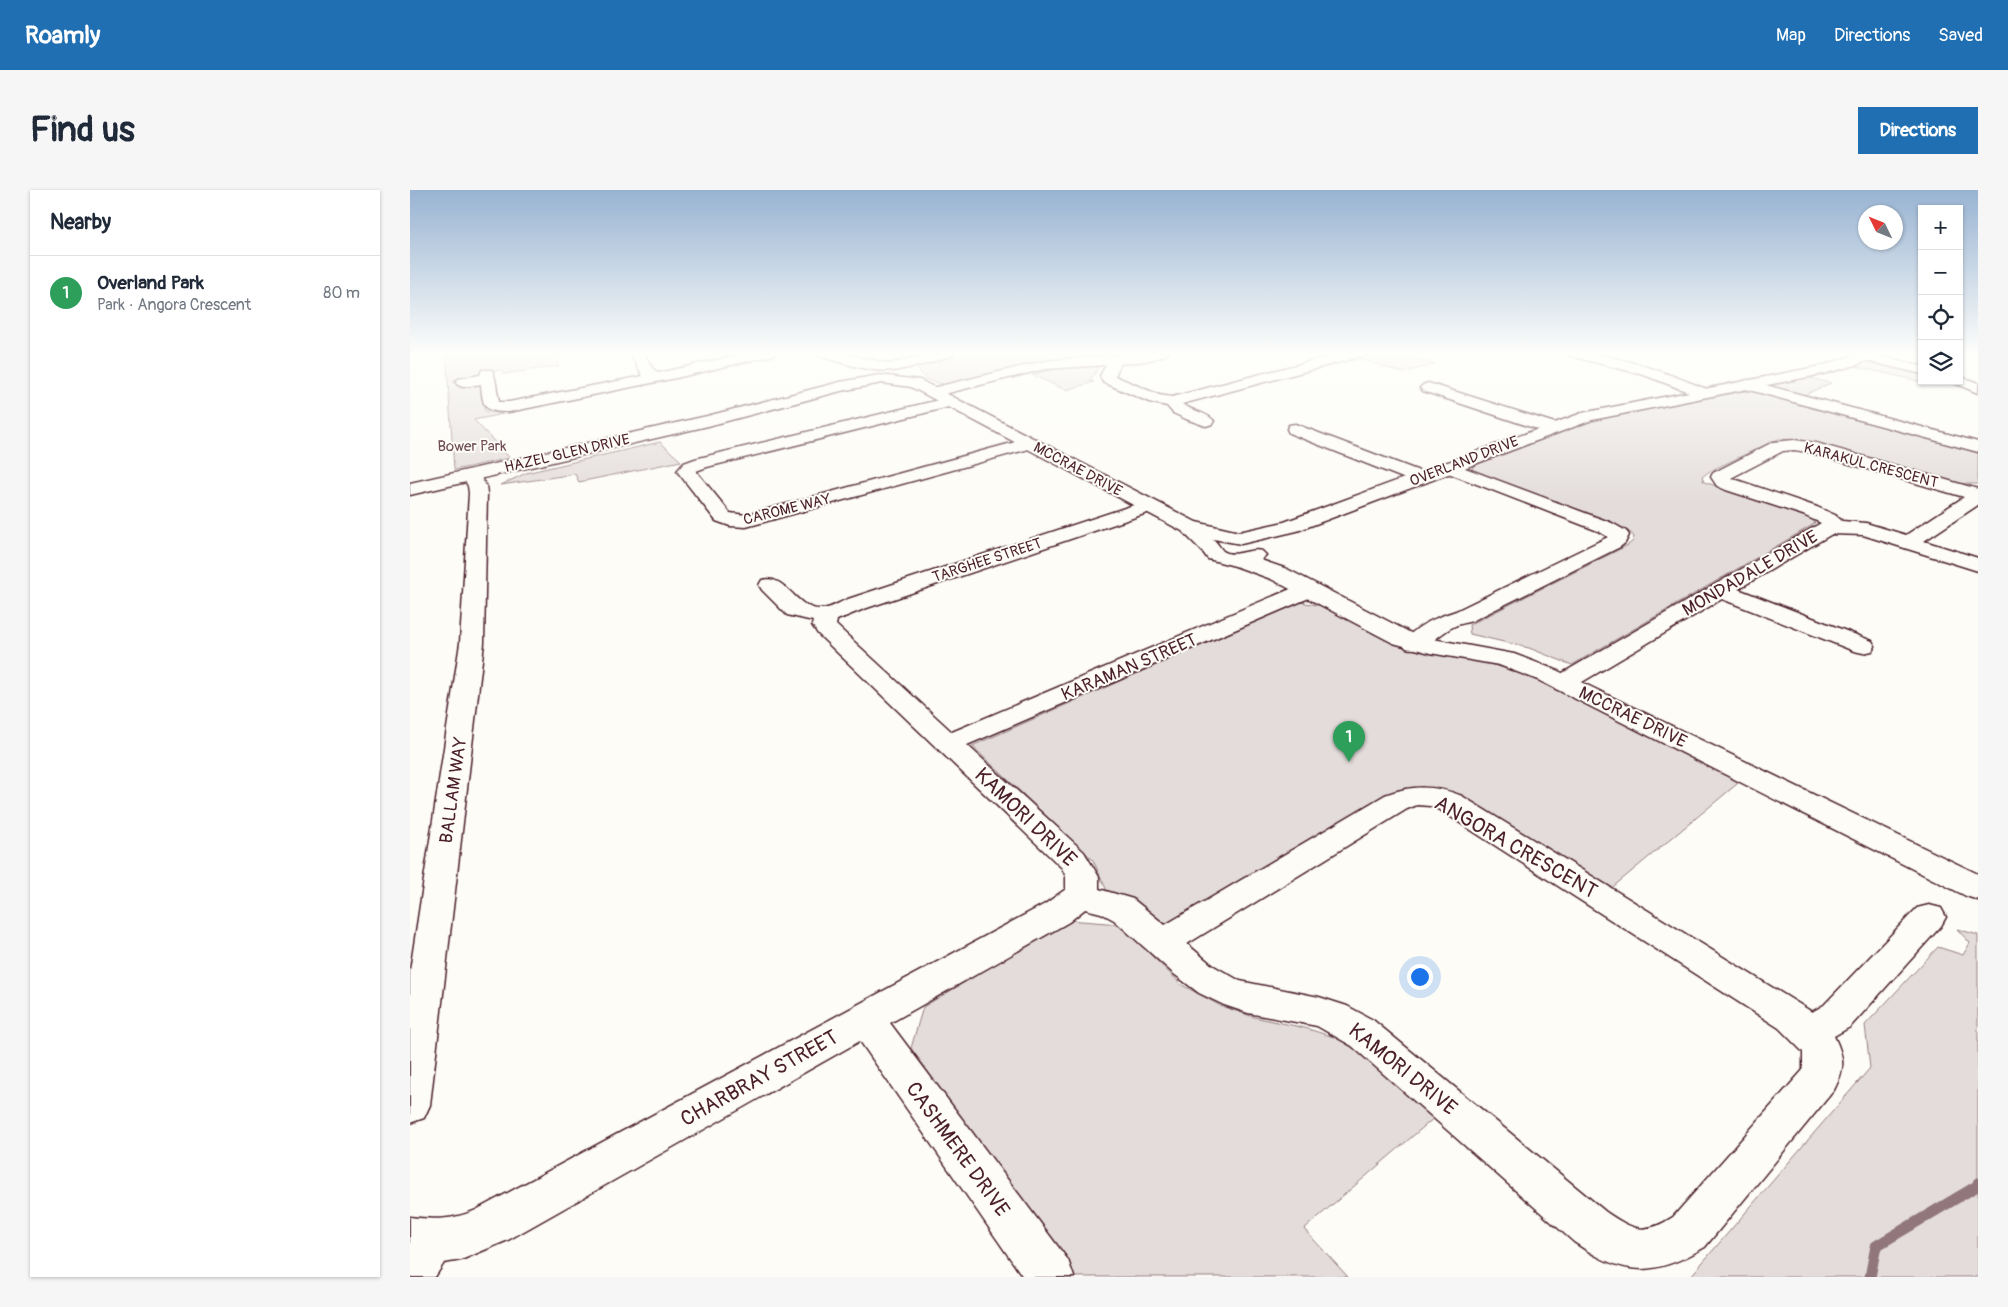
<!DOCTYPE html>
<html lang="en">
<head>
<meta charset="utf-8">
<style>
	:root { --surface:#fff; --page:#f6f6f7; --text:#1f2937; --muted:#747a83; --line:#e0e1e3; --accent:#1f6fb2 }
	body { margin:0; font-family:Pangolin,sans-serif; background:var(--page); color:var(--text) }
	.controls { position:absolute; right:15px; top:15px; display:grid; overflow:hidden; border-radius:0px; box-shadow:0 1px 4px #0004 }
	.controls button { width:45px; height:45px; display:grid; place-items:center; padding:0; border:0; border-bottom:1px solid var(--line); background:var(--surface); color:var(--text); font:25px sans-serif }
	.compass { position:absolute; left:1448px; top:15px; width:45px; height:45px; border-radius:50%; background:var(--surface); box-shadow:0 1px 4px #0004; rotate:313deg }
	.you { position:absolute; left:1009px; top:786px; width:18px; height:18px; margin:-12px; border:4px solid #fff; border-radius:50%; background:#1a73e8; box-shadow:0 0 0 8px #1a73e833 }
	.badge { display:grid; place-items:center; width:32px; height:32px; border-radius:50%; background:var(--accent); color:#fff; font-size:16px; font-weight:700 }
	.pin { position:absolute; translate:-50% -41px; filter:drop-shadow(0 1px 2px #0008) }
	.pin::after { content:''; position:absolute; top:26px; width:18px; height:15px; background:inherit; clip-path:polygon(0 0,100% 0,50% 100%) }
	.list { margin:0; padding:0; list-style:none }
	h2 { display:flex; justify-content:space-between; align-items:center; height:65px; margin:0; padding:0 20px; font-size:21px }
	h2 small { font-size:16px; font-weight:400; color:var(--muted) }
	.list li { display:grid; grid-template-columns:32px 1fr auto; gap:15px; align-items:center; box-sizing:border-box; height:75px; padding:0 20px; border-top:1px solid var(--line) }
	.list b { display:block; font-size:19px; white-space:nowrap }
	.list p { margin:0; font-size:16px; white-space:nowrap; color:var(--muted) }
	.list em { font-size:16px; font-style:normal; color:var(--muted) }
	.icon { flex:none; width:28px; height:28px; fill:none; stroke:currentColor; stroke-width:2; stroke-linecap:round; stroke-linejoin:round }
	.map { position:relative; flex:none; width:1568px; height:1087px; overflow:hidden; border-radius:0px }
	header { display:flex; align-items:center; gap:30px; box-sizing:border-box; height:70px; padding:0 25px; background:var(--accent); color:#fff }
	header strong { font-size:24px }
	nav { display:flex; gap:28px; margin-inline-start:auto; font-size:18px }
	.intro { display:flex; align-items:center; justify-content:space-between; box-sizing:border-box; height:120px; padding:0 30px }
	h1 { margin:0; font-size:35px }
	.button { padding:12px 22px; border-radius:0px; background:var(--accent); color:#fff; font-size:18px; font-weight:700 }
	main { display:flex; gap:30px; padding:0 30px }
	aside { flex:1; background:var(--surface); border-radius:0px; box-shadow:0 1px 4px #0004 }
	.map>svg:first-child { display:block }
	.green { fill:#e3dcda; stroke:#967e82 }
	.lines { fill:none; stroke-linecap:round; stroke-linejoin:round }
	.stream { stroke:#91777b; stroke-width:11 }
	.minor-casing { stroke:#4a1f2b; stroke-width:3 }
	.tertiary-casing { stroke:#4a1f2b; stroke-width:3 }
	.minor { fill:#fdfcf7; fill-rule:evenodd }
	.tertiary { fill:#fdfcf7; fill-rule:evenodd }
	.labels { text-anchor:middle; stroke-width:4; stroke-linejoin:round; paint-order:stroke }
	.far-park-label { font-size:15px; fill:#704e57; stroke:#fdfcf7 }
	.far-street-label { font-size:15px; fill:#4a1f2b; stroke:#fdfcf7 }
	.street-label { font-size:18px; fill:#4a1f2b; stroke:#fdfcf7 }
	.near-street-label { font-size:21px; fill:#4a1f2b; stroke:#fdfcf7 }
</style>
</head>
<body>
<header>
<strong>Roamly</strong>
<nav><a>Map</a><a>Directions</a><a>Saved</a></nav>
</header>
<div class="intro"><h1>Find us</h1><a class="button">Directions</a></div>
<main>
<aside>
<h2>Nearby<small></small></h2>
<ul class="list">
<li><span class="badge" style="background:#2e9e5b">1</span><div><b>Overland Park</b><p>Park · Angora Crescent</p></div><em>80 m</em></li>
</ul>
</aside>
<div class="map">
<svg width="1568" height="1087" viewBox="0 0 1568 1087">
	<rect width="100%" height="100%" fill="#fdfcf7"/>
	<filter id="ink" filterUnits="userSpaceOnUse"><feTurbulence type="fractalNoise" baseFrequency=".02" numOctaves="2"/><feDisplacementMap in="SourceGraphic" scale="10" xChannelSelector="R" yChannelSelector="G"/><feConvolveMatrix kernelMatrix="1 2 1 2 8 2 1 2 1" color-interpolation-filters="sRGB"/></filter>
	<g filter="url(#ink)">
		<path class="green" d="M36,162H180L145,167L149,176L94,184L92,180L69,183L68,194L70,195L75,221L93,224L64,230L100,268L44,280Z
			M540,162H742L726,166L632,173L535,195L515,189L507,178Z
			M976,162H986L1025,174L993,183L950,169Z
			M1459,171L1512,181V191H1533L1526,195L1444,176Z
			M683,176L688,178L680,191L684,192L656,200L622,185L644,179Z
			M1396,187L1421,193L1392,206L1359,195Z
			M1328,201L1345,202L1568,261V294H1544L1389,250L1368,249L1300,281L1292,287L1294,292L1399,326L1405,333L1401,336L1162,475L1119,458L1060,444L1059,435L1218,355L1223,351L1224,347L1221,343L1211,337L1070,284L1062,279L1063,276L1180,231Z
			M250,252L271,271L169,292L165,284L91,295L116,283Z
			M890,412L913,416L974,449L1001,459L1068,471L1110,482L1333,589L1198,701L1046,608L995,598L759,738L729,714L697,701L683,670L562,556Z
			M659,730L709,734L772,795L811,816L844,827L895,838L927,848L959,868L1024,928L894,1039L938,1087H664L501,858L513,817Z
			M1547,739L1568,745V1087H1280L1460,878L1455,835L1528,757L1553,765L1560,753Z"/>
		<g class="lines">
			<path class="stream" d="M1460,1087L1466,1056L1567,996L1568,993"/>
			<g class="minor-casing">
				<path id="minor" d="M219,162H233L243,179L248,183L341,162H366L364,165L266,188L99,222C73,222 73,217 71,194L53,197L48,195L45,192L48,189L70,185L72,180H82L85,188L89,212H99L233,186Z
					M404,162H426L480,174L482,177L480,180C463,184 424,170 406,165Z
					M734,162H759C752,170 721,173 710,174L705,186L749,205L762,207L936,162H959L957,165L772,214C781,221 797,222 804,231L802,234L796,236L776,229L763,223L757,216L739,212L693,192L690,186L696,175L635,179L522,207L517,205L514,202L517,199L635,171Z
					M1155,162C1205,162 1254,182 1299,200L1302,203L1299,206H1289L1234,185L1157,165Z
					M1455,162L1512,176V184L1449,169L1447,166L1449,163Z
					M1549,186L1568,193V203L1544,193L1542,191H1549Z
					M1337,190L1568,252V262L1332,198L1329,195L1332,192Z
					M1018,193L1148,234L1150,238L1148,242H1136L1013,201L1010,198L1013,195Z
					M541,207L547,209L549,212L547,215L297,277L286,281L320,323L336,325L620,248L626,249L629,253L626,257L336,337L320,336L306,331L267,281L274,273L285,269Z
					M885,234L1017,284L1019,288L1017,292L1010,294L1003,292L879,243L877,239L879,235Z
					M1384,250L1406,253L1568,299V315L1514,351L1568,368V381L1453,345L1422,344L1328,399L1462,451L1465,456L1462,461L1453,463L1444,461L1312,409L1162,498L1153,501L1144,498L1140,493L1144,488L1411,333L1393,325L1316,300L1307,296L1301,287L1303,283L1363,252ZM1384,260L1398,262L1554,307L1496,345L1456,333L1432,331L1425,325L1407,317L1321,288L1373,261Z
					M1039,272L1202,333L1216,341L1219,345L1215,353L1210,357L1062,431C1056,433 1048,434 1043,437C1026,445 1017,463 996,458L993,453C1004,436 1027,427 1046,421L1198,347L1188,341L1033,281L1030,277L1033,273Z
					M61,280L67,281L76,296L77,303L74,453L20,915L14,928L0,933V781L50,453L59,303L58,296L52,285L55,281Z
					M739,310L746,312L749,316L746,320L454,419L427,430L426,435L542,542L890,395L898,393L906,395L909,400L906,405L557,555L674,662L689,687V699L723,709L755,735L975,605C1002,595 1025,595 1052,606L1402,822L1414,815L1507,718L1519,715L1531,718L1536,727L1531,736L1440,837L1424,846C1435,869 1435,878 1424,900L1295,1057C1244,1087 1214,1087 1164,1052L942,856L907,836L838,823L814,815L789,803L764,784L704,730L691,723L675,719L659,732L480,833L658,1070L664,1087H613L450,851L98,1050L51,1070L34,1073L25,1087H0V1027C24,1030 44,1030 66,1020L635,714L656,699V687L652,678L408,444L402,435L403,431L377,425L352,400L349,395L352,390C378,384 385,421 412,419C420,419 430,412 438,409ZM1007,615L1020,616L1030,620L1369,838L1393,862V880L1263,1027C1234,1046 1223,1040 1196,1022L963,830L937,816L909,807L830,791L802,775L777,754L997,619Z"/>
			</g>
			<g class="tertiary-casing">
				<path id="tertiary" d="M524,162H545L543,165L516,174L484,181L479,180L477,177L479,174Z
					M1453,162H1472L1470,165L1446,175L1413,184L1182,230L887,341L831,354L803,349C807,352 810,358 813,361C825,369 840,357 852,361L856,365L851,370L877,379L1001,443L1023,449L1104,464L1146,480L1568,684V710L1556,706L1128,490L1089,475L1020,463L983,453L861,389L825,376L798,369L792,361L772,341L501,197L472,193L431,201L298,236L0,305V293L297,226L430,192L469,185L510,190L786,332L829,342L874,332L1172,223L1411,176Z"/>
			</g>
			<use href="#minor" class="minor"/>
			<use href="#tertiary" class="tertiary"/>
		</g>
	</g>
	<linearGradient id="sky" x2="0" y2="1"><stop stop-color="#98b3d2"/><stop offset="0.52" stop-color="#fefefb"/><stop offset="1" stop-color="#fefefb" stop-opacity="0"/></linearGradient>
	<rect width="1568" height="314" fill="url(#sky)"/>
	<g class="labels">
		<g class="far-park-label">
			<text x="62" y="261">Bower Park</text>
		</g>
		<g class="far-street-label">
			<text transform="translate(157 263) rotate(-13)" y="5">HAZEL GLEN DRIVE</text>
			<text transform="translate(1054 271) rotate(-21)" y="5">OVERLAND DRIVE</text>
			<text transform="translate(1461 275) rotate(15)" y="5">KARAKUL CRESCENT</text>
			<text transform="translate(668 279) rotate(28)" y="5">MCCRAE DRIVE</text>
			<text transform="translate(377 319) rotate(-14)" y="5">CAROME WAY</text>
			<text transform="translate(577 370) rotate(-18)" y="5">TARGHEE STREET</text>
		</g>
		<g class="street-label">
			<text transform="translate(1340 383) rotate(-30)" y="6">MONDADALE DRIVE</text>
			<text transform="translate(719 477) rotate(-23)" y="6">KARAMAN STREET</text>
			<text transform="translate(1223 527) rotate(26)" y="6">MCCRAE DRIVE</text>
			<text transform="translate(43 600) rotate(-82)" y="6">BALLAM WAY</text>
		</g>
		<g class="near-street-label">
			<text transform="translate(616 627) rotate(44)" y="7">KAMORI DRIVE</text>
			<text transform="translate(1106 657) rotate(30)" y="7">ANGORA CRESCENT</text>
			<text transform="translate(993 879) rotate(39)" y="7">KAMORI DRIVE</text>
			<text transform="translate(349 888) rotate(-29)" y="7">CHARBRAY STREET</text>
			<text transform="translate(548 959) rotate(54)" y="7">CASHMERE DRIVE</text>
		</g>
	</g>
</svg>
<div class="controls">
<button>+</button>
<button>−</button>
<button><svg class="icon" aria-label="locate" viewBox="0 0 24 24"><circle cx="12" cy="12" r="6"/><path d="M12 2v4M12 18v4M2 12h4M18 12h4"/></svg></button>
<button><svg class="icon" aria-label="layers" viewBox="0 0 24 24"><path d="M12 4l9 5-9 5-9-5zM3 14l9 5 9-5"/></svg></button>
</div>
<svg class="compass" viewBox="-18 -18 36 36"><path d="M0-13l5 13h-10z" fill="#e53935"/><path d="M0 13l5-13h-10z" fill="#747a83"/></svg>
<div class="you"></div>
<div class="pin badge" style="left:939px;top:572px;background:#2e9e5b">1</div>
</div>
</main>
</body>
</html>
